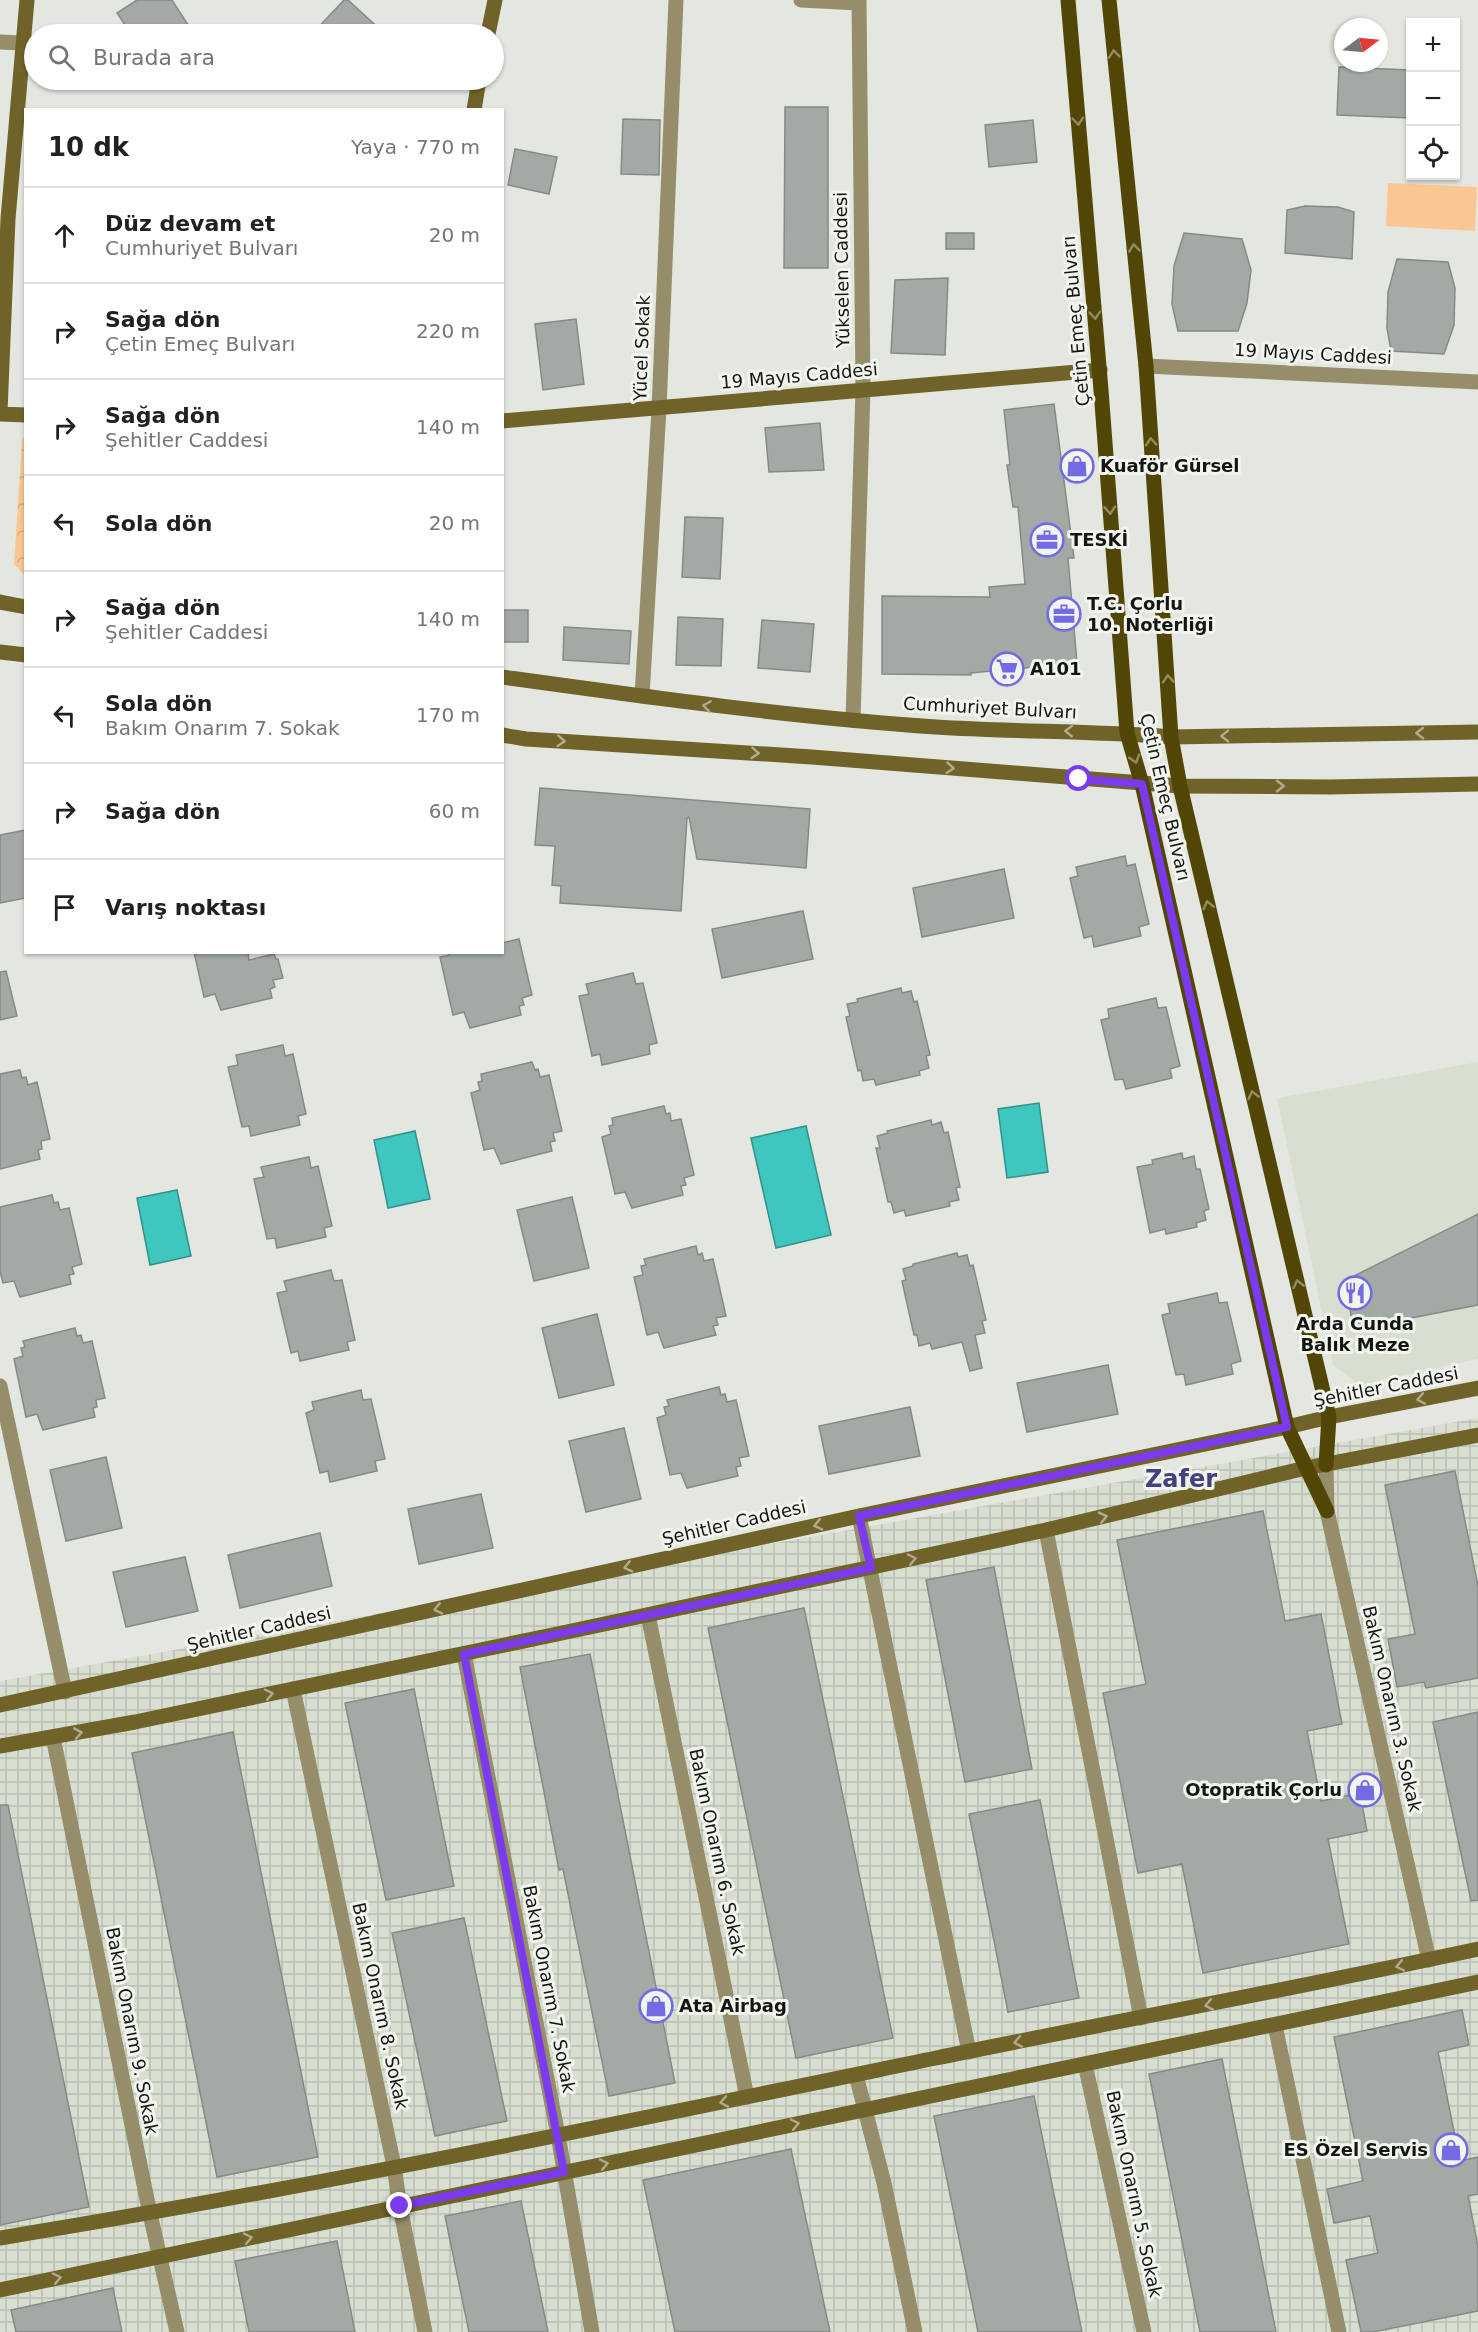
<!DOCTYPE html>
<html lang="tr">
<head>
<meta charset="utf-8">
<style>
	:root { --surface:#fff; --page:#f2f2f2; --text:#202124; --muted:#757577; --line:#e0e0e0 }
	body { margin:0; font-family:"DejaVu Sans",sans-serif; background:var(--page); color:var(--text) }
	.controls { position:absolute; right:18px; top:18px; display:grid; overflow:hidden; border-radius:0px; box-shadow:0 2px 4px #0004 }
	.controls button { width:54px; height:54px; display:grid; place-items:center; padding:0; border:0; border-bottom:2px solid var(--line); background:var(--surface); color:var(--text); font:30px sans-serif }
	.compass { position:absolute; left:1334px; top:18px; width:54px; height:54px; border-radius:50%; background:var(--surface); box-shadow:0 2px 4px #0004; rotate:74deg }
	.stop { position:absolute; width:18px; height:18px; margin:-14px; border:4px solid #7c3aed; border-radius:50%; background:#fff }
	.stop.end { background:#7c3aed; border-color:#fff; box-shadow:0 2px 6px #0008 }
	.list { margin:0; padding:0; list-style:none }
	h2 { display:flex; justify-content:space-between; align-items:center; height:78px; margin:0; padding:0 24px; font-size:26px }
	h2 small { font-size:20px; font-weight:400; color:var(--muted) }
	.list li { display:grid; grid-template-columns:39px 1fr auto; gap:18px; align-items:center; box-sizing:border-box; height:96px; padding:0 24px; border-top:2px solid var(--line) }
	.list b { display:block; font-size:22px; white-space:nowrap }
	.list p { margin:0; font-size:20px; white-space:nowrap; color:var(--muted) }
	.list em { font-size:20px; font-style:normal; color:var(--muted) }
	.icon { flex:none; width:33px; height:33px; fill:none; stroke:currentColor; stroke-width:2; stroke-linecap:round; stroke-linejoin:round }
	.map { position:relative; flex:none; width:1478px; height:2332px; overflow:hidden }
	.search { position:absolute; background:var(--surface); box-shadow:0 2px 4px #0004; left:24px; top:24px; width:480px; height:66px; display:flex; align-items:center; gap:15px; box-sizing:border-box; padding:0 21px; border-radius:33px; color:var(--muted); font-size:22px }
	.panel { position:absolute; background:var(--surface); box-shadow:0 2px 4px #0004; left:24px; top:108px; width:480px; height:846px; border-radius:0px }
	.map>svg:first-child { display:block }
	.built { fill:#d8dfd1 }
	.industrial { fill:url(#industrial-grid) }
	.park { fill:url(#park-crowns) }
	.garden { fill:#fac794 }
	.water { fill:#3ec6bf; stroke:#32918c; stroke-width:1.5 }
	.building { fill:#a3aaa5; stroke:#848b87; stroke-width:1.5 }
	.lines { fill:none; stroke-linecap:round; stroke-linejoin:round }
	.street { stroke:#968e6a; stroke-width:15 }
	.secondary { stroke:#70632a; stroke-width:15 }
	.primary { stroke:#524606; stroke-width:15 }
	.oneway { stroke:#928c62 }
	.oneway2 { stroke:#b0ac8c }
	.route { stroke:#7c3aed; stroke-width:8 }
	.labels { text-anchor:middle; stroke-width:6; stroke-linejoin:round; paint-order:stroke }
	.street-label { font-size:18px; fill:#151614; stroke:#f1f5ed }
	.poi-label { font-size:18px; font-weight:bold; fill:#151614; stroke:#f1f5ed; text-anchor:start }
	.district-label { font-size:24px; font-weight:bold; fill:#44417e; stroke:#f1f5ed }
</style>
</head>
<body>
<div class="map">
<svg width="1478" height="2332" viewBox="0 0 1478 2332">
	<defs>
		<pattern id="industrial-grid" width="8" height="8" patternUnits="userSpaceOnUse" patternTransform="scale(1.5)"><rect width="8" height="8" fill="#d8dfd1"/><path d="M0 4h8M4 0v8" fill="none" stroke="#b8bfb3"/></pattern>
		<pattern id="park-crowns" width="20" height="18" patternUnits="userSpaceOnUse" patternTransform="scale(1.5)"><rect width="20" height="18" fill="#fac794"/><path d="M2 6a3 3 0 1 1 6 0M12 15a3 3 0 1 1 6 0" fill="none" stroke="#d5aa7f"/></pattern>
	</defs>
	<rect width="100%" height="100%" fill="#e4e7e0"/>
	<path class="built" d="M1478,1062V1359L1360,1385L1333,1365L1277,1098Z"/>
	<path class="industrial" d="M1478,1418V2332H0V1681Z"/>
	<path class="park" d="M25,434V576L14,564L22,440Z"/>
	<path class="garden" d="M1388,183L1477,187L1475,231L1386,226Z"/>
	<path class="water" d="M1039,1103L1048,1172L1007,1178L998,1109Z
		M806,1126L831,1235L776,1248L751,1138Z
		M415,1131L430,1199L388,1208L374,1140Z
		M177,1190L191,1256L150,1265L137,1198Z"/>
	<path class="building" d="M137,0H172L194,34H131L117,13Z
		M344,0H348L385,34H312Z
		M1339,67L1410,70V118L1337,115Z
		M785,107H828V268H784Z
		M623,119L660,120L659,175L621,174Z
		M1033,120L1037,162L989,167L985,125Z
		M515,149L557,157L549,194L508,185Z
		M1305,206L1338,207L1354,212L1352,259L1285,253L1287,210Z
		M946,233H974V249H946Z
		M1184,233L1242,239L1251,270L1247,303L1238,331H1178L1172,304L1174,266Z
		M1397,259L1448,262L1455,288L1454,325L1444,354L1391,351L1387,328L1388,292Z
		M948,278L945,355L891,353L895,280Z
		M576,319L584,384L543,390L535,324Z
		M1054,404L1074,558H1068L1077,663L971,673V675L882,674V596L990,597L989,587L1025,584L1018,507H1013L1007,465H1010L1004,410Z
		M820,423L824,470L769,472L765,428Z
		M685,517L723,518L720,579L682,577Z
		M502,610H528V642H502Z
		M678,617L723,619L721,666L676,665Z
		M762,620L814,624L810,672L758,668Z
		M564,627L631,631L629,664L563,660Z
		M540,788L810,809L806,868L697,859L689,817L687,818L681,911L560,903L561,886L552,885L555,846L535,845Z
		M26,830V898L0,903V835Z
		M1125,856L1127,866L1135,864L1149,924L1139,927L1141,936L1094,947L1092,936L1084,938L1070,878L1078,876L1076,867Z
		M1004,869L1014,918L922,937L913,888Z
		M803,911L813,959L722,978L712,929Z
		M519,939L532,995L522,998L524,1005L519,1006L521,1015L470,1028L464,1012L453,1015L440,957L449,955V952H502V943Z
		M194,952H248L249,960L274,954L276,959H278L283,978L273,980L275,987L270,989L272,998L221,1010L215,994L204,997Z
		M6,971L17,1016L0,1020V972Z
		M633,973L636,984L643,983L657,1043L649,1045L650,1054L602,1065L600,1054L592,1056L579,996L589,994L586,984Z
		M901,988L902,993L911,991L914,1002L917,1001L930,1055L926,1056L929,1068L919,1071L920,1075L876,1085L874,1079L863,1081L861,1070L858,1071L846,1017L850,1016L847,1004L858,1002L857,999Z
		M1156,998L1158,1008L1166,1007L1180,1066L1170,1069L1172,1078L1126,1089L1123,1079L1115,1080L1101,1020L1109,1018L1108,1009Z
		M283,1045L285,1056L293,1054L306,1114L298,1116L300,1125L251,1136L249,1126L242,1127L228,1067L238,1065L236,1055Z
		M532,1062L535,1070L538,1069L540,1077L549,1075L562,1131L553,1133L555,1141L550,1142L552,1151L501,1164L494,1148L484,1150L471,1093L480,1090L478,1082L482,1081L481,1074Z
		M20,1070L22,1078L26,1077L28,1085L37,1082L50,1139L41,1141L42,1149L38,1150L40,1159L0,1169V1074Z
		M664,1106L666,1114L670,1113L671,1121L681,1119L694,1175L684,1178L686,1185L681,1186L683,1195L632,1208L625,1192L615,1194L602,1137L611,1134L609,1126L613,1125L612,1118Z
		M931,1120L932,1125L941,1122L944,1133L948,1132L960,1187L956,1188L959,1200L949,1202L950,1206L906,1216L904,1210L894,1213L891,1202H888L876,1148H880L877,1136L888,1133L887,1131Z
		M1182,1153L1183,1159L1194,1156L1196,1169H1200L1209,1209L1204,1211L1206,1220L1196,1223L1197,1227L1166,1234L1165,1229L1150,1233L1137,1167L1153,1164L1152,1160Z
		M309,1157L311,1168L318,1166L332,1226L324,1228L326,1237L277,1248L275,1238L267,1239L254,1179L264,1177L261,1167Z
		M52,1195L54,1203L58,1202L60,1210L69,1208L82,1264L72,1267L74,1274L69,1275L71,1284L20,1297L14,1281L3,1283L0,1271V1207Z
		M572,1197L589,1268L534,1281L517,1210Z
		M1478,1214V1305L1354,1329L1344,1281Z
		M696,1246L698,1255L702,1253L704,1261L713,1259L726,1316L716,1318L718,1325L713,1326L716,1335L664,1348L658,1332L647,1335L634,1277L643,1275L641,1266L646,1265L644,1259Z
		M957,1253L958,1257L967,1255L970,1266L973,1265L986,1320L982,1321L985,1333L975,1335L982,1368L970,1371L962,1342L932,1349L930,1343L919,1346L917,1335H914L902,1281L906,1280L903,1269L913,1266V1264Z
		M331,1270L334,1281L342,1280L355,1340L347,1342L349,1350L300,1361L298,1351L291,1353L277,1293L287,1291L284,1281Z
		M1217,1293L1219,1303L1227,1302L1241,1361L1231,1364L1233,1374L1186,1385L1184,1374L1176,1375L1162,1315L1170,1313L1168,1304Z
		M597,1314L614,1385L559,1398L542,1328Z
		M75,1328L77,1336L81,1335L83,1343L92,1341L105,1398L96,1400L97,1407L93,1408L95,1417L43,1430L37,1414L26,1417L14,1359L23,1356L21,1348L25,1347L23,1341Z
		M1108,1365L1118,1414L1027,1432L1017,1383Z
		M719,1387L721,1395L725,1394L727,1402L736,1400L749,1456L739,1458L741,1466L736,1467L738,1476L687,1488L681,1473L670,1475L657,1418L666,1415L664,1407L669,1406L667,1400Z
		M361,1390L363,1400L371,1399L385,1459L375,1461L377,1471L330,1482L328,1471L320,1473L306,1413L314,1410L312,1402Z
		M910,1407L920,1456L829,1474L819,1426Z
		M624,1428L641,1499L586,1512L569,1441Z
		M106,1457L122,1528L66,1541L50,1470Z
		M1455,1471L1478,1586V1678L1426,1688L1424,1682L1397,1687L1388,1639L1415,1634L1385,1485Z
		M481,1494L493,1548L419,1564L408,1509Z
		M1263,1511L1285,1621L1321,1614L1328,1650L1342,1724L1307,1731L1321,1801L1360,1793L1367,1831L1328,1839L1349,1944L1203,1973L1182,1864L1138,1873L1103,1693L1146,1684L1117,1540Z
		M320,1533L332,1586L240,1608L228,1555Z
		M185,1557L198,1611L126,1627L113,1572Z
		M994,1567L1032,1769L965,1782L926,1580Z
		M804,1608L893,2038L796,2058L708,1628Z
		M590,1654L675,2083L609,2096L563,1869L559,1870L520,1667Z
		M414,1689L454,1886L386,1900L345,1703Z
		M1478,1712V1900L1471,1901L1433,1722Z
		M233,1732L318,2157L217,2177L132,1753Z
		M1040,1800L1079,1998L1008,2012L969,1814Z
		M0,1805H8L89,2207L0,2225Z
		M464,1918L507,2121L435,2136L392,1933Z
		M1462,2010L1469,2045L1438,2052L1460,2161L1478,2157V2194L1468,2196L1478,2246V2311L1373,2332H1361L1346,2260L1378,2253L1370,2216L1334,2223L1327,2189L1363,2181L1334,2037Z
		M1222,2059L1276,2332H1200L1149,2074Z
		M1034,2096L1082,2332H978L934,2116Z
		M791,2149L830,2332H675L643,2180Z
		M521,2201L548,2332H469L445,2216Z
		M337,2241L355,2332H249L235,2261Z
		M113,2288L122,2332H16L11,2310Z"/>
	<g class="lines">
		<path class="street" d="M801,0L859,3
			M0,42L23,43
			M1146,366L1478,382
			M642,696L659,409L676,0
			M853,720L863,389L859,0
			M0,1386L65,1692
			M1326,1465L1327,1511L1429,1960
			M859,1516L969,2052
			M1046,1530L1141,2018
			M648,1615L747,2097
			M464,1654L558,2135L592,2332
			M293,1689L394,2166L400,2207L425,2332
			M53,1737L150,2214L177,2332
			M1275,2025L1339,2332
			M1085,2064L1144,2332
			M856,2075L884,2183L915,2332"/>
		<path class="secondary" d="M488,34L495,0
			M474,110L479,80
			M0,412L8,219L27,0
			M0,414L26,415
			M502,421L1100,370
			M0,602L26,607
			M0,652L26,655
			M502,677C647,697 790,717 936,727C1014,732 1093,731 1171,737L1478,732
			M502,735L526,739L812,757L1180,786L1330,787L1478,784
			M0,1705L859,1516L1287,1427L1329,1417L1478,1388
			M0,1746L135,1722L562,1633L1046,1530L1306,1468L1478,1435
			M0,2238C314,2187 625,2122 936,2058C1117,2021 1298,1988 1478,1949
			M0,2290L1478,1982"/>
		<path class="primary" d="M1068,0L1101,390L1127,733L1142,784L1287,1427L1327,1511
			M1109,0L1146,366L1171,737L1180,786L1329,1417L1326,1465"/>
	</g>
	<defs><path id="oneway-chevron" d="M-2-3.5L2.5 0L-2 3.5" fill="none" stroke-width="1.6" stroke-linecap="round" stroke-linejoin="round" transform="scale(1.5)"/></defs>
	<g class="oneway">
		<use href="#oneway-chevron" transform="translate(1114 54) rotate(-96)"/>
		<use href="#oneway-chevron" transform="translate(1078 121) rotate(85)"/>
		<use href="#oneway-chevron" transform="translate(1134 248) rotate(-96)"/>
		<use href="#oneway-chevron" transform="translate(1095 315) rotate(85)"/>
		<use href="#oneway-chevron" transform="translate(1151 442) rotate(-94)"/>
		<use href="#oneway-chevron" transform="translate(1110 510) rotate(86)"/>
		<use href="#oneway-chevron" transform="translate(1168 679) rotate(-94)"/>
		<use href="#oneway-chevron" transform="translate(1135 759) rotate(73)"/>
		<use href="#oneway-chevron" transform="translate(1208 905) rotate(-103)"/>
		<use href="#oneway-chevron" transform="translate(1253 1095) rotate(-103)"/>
		<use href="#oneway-chevron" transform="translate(1298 1284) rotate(-103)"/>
	</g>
	<g class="oneway2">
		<use href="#oneway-chevron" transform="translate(707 706) rotate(-172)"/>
		<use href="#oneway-chevron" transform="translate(1069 731) rotate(-178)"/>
		<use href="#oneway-chevron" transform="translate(1420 733) rotate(179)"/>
		<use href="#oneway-chevron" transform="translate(1225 736) rotate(179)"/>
		<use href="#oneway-chevron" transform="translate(561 741) rotate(4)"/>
		<use href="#oneway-chevron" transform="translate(755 753) rotate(4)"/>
		<use href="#oneway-chevron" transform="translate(950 768) rotate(5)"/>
		<use href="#oneway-chevron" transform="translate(1280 786)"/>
		<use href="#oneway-chevron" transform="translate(1421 1399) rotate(169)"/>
		<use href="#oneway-chevron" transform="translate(1103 1517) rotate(-13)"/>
		<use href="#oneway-chevron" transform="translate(818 1525) rotate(167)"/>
		<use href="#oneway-chevron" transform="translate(912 1559) rotate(-12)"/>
		<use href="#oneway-chevron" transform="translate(628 1567) rotate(167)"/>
		<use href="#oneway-chevron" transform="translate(438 1609) rotate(167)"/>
		<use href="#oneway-chevron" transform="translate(269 1694) rotate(-12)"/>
		<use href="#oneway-chevron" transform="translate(78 1733) rotate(-10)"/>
		<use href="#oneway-chevron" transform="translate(1400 1966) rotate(168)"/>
		<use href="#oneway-chevron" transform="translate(1209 2005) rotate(169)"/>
		<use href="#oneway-chevron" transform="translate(1018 2042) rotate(169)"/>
		<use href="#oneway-chevron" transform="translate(724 2102) rotate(169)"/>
		<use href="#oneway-chevron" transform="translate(795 2124) rotate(-12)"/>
		<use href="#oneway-chevron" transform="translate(604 2164) rotate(-12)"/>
		<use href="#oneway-chevron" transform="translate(248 2238) rotate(-12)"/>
		<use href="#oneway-chevron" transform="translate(57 2278) rotate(-12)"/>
	</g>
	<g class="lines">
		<path class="route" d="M400,2206L564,2172L464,1654L871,1568L859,1516L1287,1427L1142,784L1079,779"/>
	</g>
	<defs>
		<g id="shop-ring" transform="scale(1.725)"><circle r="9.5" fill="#f1f5ed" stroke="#756ae5" stroke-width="1.5"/><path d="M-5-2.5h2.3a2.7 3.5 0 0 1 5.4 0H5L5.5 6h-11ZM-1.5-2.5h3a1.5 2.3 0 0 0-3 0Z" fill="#756ae5"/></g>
		<g id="office-ring" transform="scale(1.725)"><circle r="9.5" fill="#f1f5ed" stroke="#756ae5" stroke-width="1.5"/><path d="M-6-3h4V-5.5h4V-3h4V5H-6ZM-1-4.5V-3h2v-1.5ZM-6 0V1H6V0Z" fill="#756ae5"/></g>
		<g id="supermarket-ring" transform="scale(1.725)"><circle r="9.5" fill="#f1f5ed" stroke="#756ae5" stroke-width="1.5"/><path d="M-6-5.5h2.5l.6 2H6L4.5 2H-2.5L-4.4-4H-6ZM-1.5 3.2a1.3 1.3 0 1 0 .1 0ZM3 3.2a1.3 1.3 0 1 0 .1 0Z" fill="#756ae5"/></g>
		<g id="restaurant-ring" transform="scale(1.725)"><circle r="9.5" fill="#f1f5ed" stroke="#756ae5" stroke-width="1.5"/><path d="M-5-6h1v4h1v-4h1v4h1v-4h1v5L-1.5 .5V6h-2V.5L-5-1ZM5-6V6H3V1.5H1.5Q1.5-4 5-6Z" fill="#756ae5"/></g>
	</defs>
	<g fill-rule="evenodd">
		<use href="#shop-ring" x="1077" y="466"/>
		<use href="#office-ring" x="1047" y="540"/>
		<use href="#office-ring" x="1064" y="614"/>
		<use href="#supermarket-ring" x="1007" y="669"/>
		<use href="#restaurant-ring" x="1355" y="1293"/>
		<use href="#shop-ring" x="1365" y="1790"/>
		<use href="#shop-ring" x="656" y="2006"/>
		<use href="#shop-ring" x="1451" y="2150"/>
	</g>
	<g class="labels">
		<g class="street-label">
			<text transform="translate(842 270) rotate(-91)" y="6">Yükselen Caddesi</text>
			<text transform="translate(1076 321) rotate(-95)" y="6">Çetin Emeç Bulvarı</text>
			<text transform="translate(642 348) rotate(-88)" y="6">Yücel Sokak</text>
			<text transform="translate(1313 354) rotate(3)" y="6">19 Mayıs Caddesi</text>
			<text transform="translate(799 376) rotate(-5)" y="6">19 Mayıs Caddesi</text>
			<text transform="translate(990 708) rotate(3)" y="6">Cumhuriyet Bulvarı</text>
			<text transform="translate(1165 797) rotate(77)" y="6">Çetin Emeç Bulvarı</text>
			<text transform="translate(1386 1387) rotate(-11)" y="6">Şehitler Caddesi</text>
			<text transform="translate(734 1523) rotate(-13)" y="6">Şehitler Caddesi</text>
			<text transform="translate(259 1629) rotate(-13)" y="6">Şehitler Caddesi</text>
			<text transform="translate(1392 1709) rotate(77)" y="6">Bakım Onarım 3. Sokak</text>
			<text transform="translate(717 1852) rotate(78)" y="6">Bakım Onarım 6. Sokak</text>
			<text transform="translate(549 1989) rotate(79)" y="6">Bakım Onarım 7. Sokak</text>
			<text transform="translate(380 2006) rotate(78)" y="6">Bakım Onarım 8. Sokak</text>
			<text transform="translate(132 2031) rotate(79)" y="6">Bakım Onarım 9. Sokak</text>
			<text transform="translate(1134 2194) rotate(78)" y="6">Bakım Onarım 5. Sokak</text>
		</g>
		<g class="poi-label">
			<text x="1100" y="472">Kuaför Gürsel</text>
			<text x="1070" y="546">TESKİ</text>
			<text x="1087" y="610">T.C. Çorlu<tspan x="1087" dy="21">10. Noterliği</tspan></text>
			<text x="1030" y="675">A101</text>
			<text x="1355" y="1330" text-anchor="middle">Arda Cunda<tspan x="1355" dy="21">Balık Meze</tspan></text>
			<text x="1342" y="1796" text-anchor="end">Otopratik Çorlu</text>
			<text x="679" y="2012">Ata Airbag</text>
			<text x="1428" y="2156" text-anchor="end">ES Özel Servis</text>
		</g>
		<g class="district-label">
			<text x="1181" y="1487">Zafer</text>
		</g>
	</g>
</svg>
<div class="controls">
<button>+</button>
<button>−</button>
<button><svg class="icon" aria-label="locate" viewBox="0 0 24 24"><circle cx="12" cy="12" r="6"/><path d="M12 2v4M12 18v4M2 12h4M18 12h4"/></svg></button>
</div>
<svg class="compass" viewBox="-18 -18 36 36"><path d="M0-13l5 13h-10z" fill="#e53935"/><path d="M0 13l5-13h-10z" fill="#757577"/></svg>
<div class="stop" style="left:1079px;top:779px"></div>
<div class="stop end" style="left:400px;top:2206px"></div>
<div class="search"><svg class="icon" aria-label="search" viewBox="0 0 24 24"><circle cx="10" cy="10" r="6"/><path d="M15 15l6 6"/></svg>Burada ara</div>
<section class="panel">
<h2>10 dk<small>Yaya · 770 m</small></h2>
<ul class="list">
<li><svg class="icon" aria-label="ahead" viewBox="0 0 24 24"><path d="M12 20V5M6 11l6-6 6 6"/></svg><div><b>Düz devam et</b><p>Cumhuriyet Bulvarı</p></div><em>20 m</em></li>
<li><svg class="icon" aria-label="right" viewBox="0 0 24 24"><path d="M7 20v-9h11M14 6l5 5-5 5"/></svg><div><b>Sağa dön</b><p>Çetin Emeç Bulvarı</p></div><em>220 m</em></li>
<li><svg class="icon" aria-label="right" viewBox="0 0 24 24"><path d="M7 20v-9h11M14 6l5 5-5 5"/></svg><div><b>Sağa dön</b><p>Şehitler Caddesi</p></div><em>140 m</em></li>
<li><svg class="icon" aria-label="left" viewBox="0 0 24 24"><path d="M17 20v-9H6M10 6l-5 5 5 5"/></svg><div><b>Sola dön</b></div><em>20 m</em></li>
<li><svg class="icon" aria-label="right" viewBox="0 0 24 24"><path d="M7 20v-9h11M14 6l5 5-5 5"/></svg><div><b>Sağa dön</b><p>Şehitler Caddesi</p></div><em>140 m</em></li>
<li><svg class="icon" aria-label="left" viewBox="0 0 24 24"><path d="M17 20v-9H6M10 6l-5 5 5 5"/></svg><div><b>Sola dön</b><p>Bakım Onarım 7. Sokak</p></div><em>170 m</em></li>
<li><svg class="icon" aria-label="right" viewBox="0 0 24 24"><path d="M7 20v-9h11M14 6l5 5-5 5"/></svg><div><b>Sağa dön</b></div><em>60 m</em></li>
<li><svg class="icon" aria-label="arrive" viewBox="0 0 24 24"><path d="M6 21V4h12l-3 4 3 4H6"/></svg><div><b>Varış noktası</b></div></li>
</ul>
</section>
</div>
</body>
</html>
